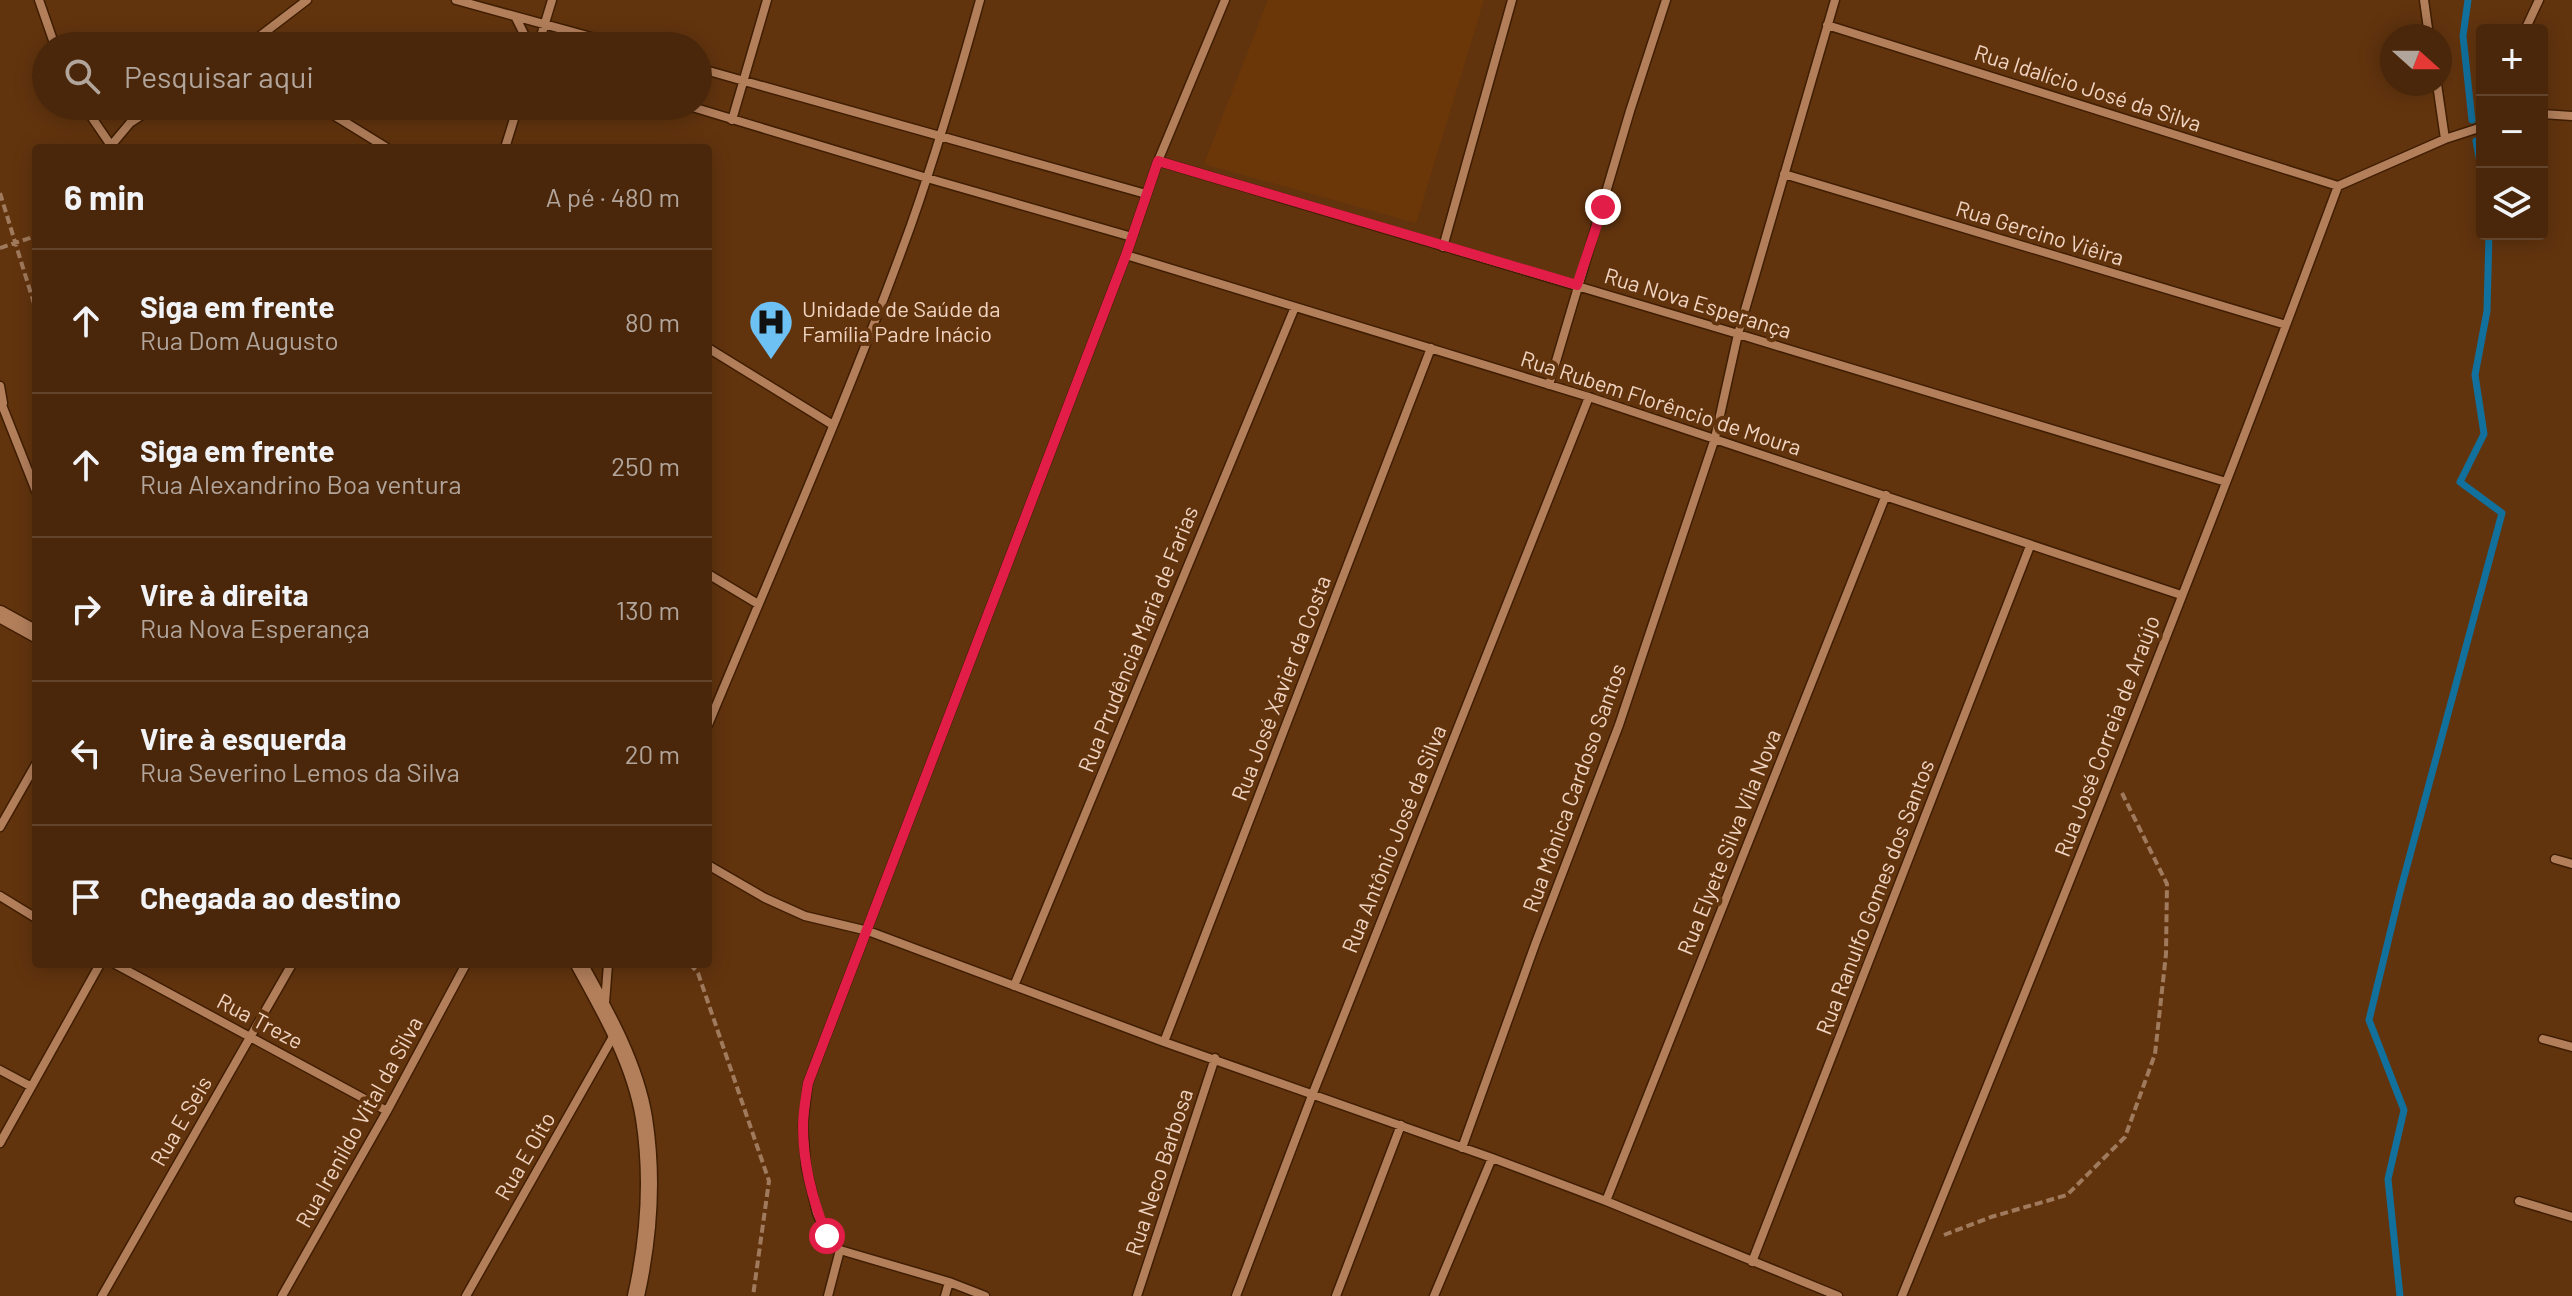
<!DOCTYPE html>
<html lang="pt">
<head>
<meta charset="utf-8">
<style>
	:root { --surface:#4a270a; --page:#543318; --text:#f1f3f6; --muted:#b2a59c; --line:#61442b }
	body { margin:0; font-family:Barlow,sans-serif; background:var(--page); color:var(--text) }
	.controls { position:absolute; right:24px; top:24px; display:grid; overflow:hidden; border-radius:8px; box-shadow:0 4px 20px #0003 }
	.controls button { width:72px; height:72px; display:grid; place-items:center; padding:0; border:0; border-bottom:2px solid var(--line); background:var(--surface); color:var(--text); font:40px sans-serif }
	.compass { position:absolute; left:2380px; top:24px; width:72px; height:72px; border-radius:50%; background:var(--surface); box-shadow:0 4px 20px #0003; rotate:111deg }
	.stop { position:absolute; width:24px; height:24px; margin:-18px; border:6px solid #e11d48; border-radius:50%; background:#fff }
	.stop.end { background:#e11d48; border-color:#fff; box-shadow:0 2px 8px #0008 }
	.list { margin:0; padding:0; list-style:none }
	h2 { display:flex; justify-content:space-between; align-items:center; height:104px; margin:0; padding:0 32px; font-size:34px }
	h2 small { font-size:26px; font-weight:400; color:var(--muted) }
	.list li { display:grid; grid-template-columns:52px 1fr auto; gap:24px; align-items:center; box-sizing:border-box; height:144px; padding:0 32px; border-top:2px solid var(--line) }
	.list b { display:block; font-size:30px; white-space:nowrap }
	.list p { margin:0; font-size:26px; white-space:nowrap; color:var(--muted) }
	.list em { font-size:26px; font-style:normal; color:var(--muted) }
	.icon { flex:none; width:44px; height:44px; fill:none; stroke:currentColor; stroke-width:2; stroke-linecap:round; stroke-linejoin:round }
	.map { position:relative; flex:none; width:2572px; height:1296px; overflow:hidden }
	.search { position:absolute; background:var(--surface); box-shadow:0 4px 20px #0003; left:32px; top:32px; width:680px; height:88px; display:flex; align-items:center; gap:20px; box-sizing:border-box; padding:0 28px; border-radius:44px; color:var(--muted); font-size:30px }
	.panel { position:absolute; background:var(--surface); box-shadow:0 4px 20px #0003; left:32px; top:144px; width:680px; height:824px; border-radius:8px }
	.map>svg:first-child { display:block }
	.built { fill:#6b3708 }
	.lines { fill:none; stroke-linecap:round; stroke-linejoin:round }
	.stream { stroke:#11709c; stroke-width:7 }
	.street-casing { stroke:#401e02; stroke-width:11 }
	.secondary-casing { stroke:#401e02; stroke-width:19 }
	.path { stroke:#a07a5c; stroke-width:4; stroke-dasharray:8 4; stroke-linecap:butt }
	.street { stroke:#b37f5b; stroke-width:8 }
	.secondary { stroke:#b37f5b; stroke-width:16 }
	.route { stroke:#e11d48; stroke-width:10 }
	.labels { text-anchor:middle; stroke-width:8; stroke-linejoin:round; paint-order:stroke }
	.street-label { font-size:22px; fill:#f0d4c1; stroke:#62340e }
	.poi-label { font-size:22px; fill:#f0d4c1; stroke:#62340e; text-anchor:start }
</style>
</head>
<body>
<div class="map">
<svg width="2572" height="1296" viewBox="0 0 2572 1296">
	<rect width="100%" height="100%" fill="#62340e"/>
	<path class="built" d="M1268,0H1484L1416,223L1204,164Z"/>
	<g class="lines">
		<path class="stream" d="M2468,0L2463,36L2472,120
			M2476,141L2482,173
			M2400,1296L2388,1179L2404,1110L2369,1020L2400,892L2502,513L2460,482L2484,434L2475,375L2487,311L2489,234"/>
		<g class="street-casing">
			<path id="street" d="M39,0L55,46
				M456,0L624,46
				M2424,0L2429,36
				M516,18L530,46
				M1827,25L2338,186
				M2525,30L2539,0
				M247,46L307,0
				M538,46L552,0
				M698,68L1146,194
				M2437,84L2445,139
				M84,106L110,144
				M319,106L387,148
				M689,106L927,178L1132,237
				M2542,114L2572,116
				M732,120L767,0
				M109,148L130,123L156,106
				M505,148L518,106
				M1158,161L1738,334L2226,482
				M1784,174L2286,325
				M2338,186L2445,139L2482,127
				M1443,247L1512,0
				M1126,255L1589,397L2181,595
				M708,348L833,425
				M1549,385L1630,111L1666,0
				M0,386L3,403
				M0,400L36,491
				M708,574L758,604
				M708,725C777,559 850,394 911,225C937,151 959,76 980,0
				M0,827L36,764
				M2555,859L2572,864
				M708,865L765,898L805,916L868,931L1164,1042L1492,1158L1606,1201L1838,1296
				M0,896L36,918
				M115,964L387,1111
				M1014,986L1295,307
				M605,1003L608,964
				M2543,1039L2572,1047
				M1164,1042L1431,348
				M0,1070L30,1086
				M0,1143L100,964
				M1462,1148L1536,942L1619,725L1715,438L1738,334L1835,0
				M1606,1201L1886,495
				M2519,1201L2572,1217
				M840,1250L949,1282L985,1296
				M1752,1262L2030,546
				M102,1296L292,964
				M282,1296L387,1111L466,964
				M466,1296L614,1035
				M828,1296L840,1250L827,1236L817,1213L806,1167L803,1125L808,1083L1126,255L1158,161L1225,0
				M945,1296L949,1282
				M1137,1296L1215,1058
				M1236,1296L1313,1093L1589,397
				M1336,1296L1401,1125
				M1434,1296L1492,1158
				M1902,1296C2052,928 2200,559 2338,186"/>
		</g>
		<g class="secondary-casing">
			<path id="secondary" d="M0,614L36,634
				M579,964C605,1011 635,1063 644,1118C653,1176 649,1238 636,1296"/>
		</g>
		<path class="path" d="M0,193L36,310
			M0,248L36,236
			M690,964L698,973L769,1181L753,1296
			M1944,1235L1991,1217L2067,1195L2125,1137L2155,1054L2166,954L2167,884L2122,793"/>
		<use href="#street" class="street"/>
		<use href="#secondary" class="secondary"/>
	</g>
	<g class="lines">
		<path class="route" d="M827,1236C813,1202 803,1164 803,1126C803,1112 806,1097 808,1083L1126,255L1158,161L1577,285L1603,207"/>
	</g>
	<defs>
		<g id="hospital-pin" transform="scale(2.3)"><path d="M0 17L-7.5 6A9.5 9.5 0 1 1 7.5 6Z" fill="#6dc2f3" stroke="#62340e"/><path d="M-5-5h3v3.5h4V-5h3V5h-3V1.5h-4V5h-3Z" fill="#111"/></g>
	</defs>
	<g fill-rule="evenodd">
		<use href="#hospital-pin" x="771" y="322"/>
	</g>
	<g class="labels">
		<g class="street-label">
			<text transform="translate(2088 88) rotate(18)" y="8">Rua Idalício José da Silva</text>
			<text transform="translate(2040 233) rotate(17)" y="8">Rua Gercino Viêira</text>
			<text transform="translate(1698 303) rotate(17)" y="8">Rua Nova Esperança</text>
			<text transform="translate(1661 403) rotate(18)" y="8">Rua Rubem Florêncio de Moura</text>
			<text transform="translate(1138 639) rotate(-68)" y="8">Rua Prudência Maria de Farias</text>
			<text transform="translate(1281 688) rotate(-69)" y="8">Rua José Xavier da Costa</text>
			<text transform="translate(2107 736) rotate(-69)" y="8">Rua José Correia de Araújo</text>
			<text transform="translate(1574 788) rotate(-70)" y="8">Rua Mônica Cardoso Santos</text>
			<text transform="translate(1394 839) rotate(-68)" y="8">Rua Antônio José da Silva</text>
			<text transform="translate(1729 842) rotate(-68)" y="8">Rua Elyete Silva Vila Nova</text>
			<text transform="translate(1875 897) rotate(-69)" y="8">Rua Ranulfo Gomes dos Santos</text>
			<text transform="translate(260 1021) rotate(28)" y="8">Rua Treze</text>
			<text transform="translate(181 1121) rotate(-60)" y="8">Rua E Seis</text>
			<text transform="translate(359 1122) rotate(-61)" y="8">Rua Irenildo Vital da Silva</text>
			<text transform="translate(525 1156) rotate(-60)" y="8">Rua E Oito</text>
			<text transform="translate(1159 1172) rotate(-72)" y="8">Rua Neco Barbosa</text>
		</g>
		<g class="poi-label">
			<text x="802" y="317">Unidade de Saúde da<tspan x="802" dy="25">Família Padre Inácio</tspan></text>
		</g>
	</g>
</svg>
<div class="controls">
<button>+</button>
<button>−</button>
<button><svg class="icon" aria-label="layers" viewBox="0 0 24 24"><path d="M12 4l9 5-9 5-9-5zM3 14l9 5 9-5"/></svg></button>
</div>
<svg class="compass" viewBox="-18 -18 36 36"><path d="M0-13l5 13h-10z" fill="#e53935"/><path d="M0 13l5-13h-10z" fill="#b2a59c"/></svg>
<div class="stop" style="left:827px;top:1236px"></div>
<div class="stop end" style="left:1603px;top:207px"></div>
<div class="search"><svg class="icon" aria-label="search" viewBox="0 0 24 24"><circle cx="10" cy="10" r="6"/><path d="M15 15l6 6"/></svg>Pesquisar aqui</div>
<section class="panel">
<h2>6 min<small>A pé · 480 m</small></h2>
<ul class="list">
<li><svg class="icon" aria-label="ahead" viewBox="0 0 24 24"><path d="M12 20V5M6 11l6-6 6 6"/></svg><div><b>Siga em frente</b><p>Rua Dom Augusto</p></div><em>80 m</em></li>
<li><svg class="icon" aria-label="ahead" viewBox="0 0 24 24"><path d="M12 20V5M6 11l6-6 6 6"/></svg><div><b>Siga em frente</b><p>Rua Alexandrino Boa ventura</p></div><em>250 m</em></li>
<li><svg class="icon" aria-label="right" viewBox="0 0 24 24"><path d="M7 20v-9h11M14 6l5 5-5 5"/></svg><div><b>Vire à direita</b><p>Rua Nova Esperança</p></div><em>130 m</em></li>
<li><svg class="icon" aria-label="left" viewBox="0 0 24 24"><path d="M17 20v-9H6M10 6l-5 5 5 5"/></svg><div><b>Vire à esquerda</b><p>Rua Severino Lemos da Silva</p></div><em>20 m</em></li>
<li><svg class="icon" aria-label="arrive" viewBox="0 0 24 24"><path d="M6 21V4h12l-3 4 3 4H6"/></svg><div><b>Chegada ao destino</b></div></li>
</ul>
</section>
</div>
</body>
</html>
